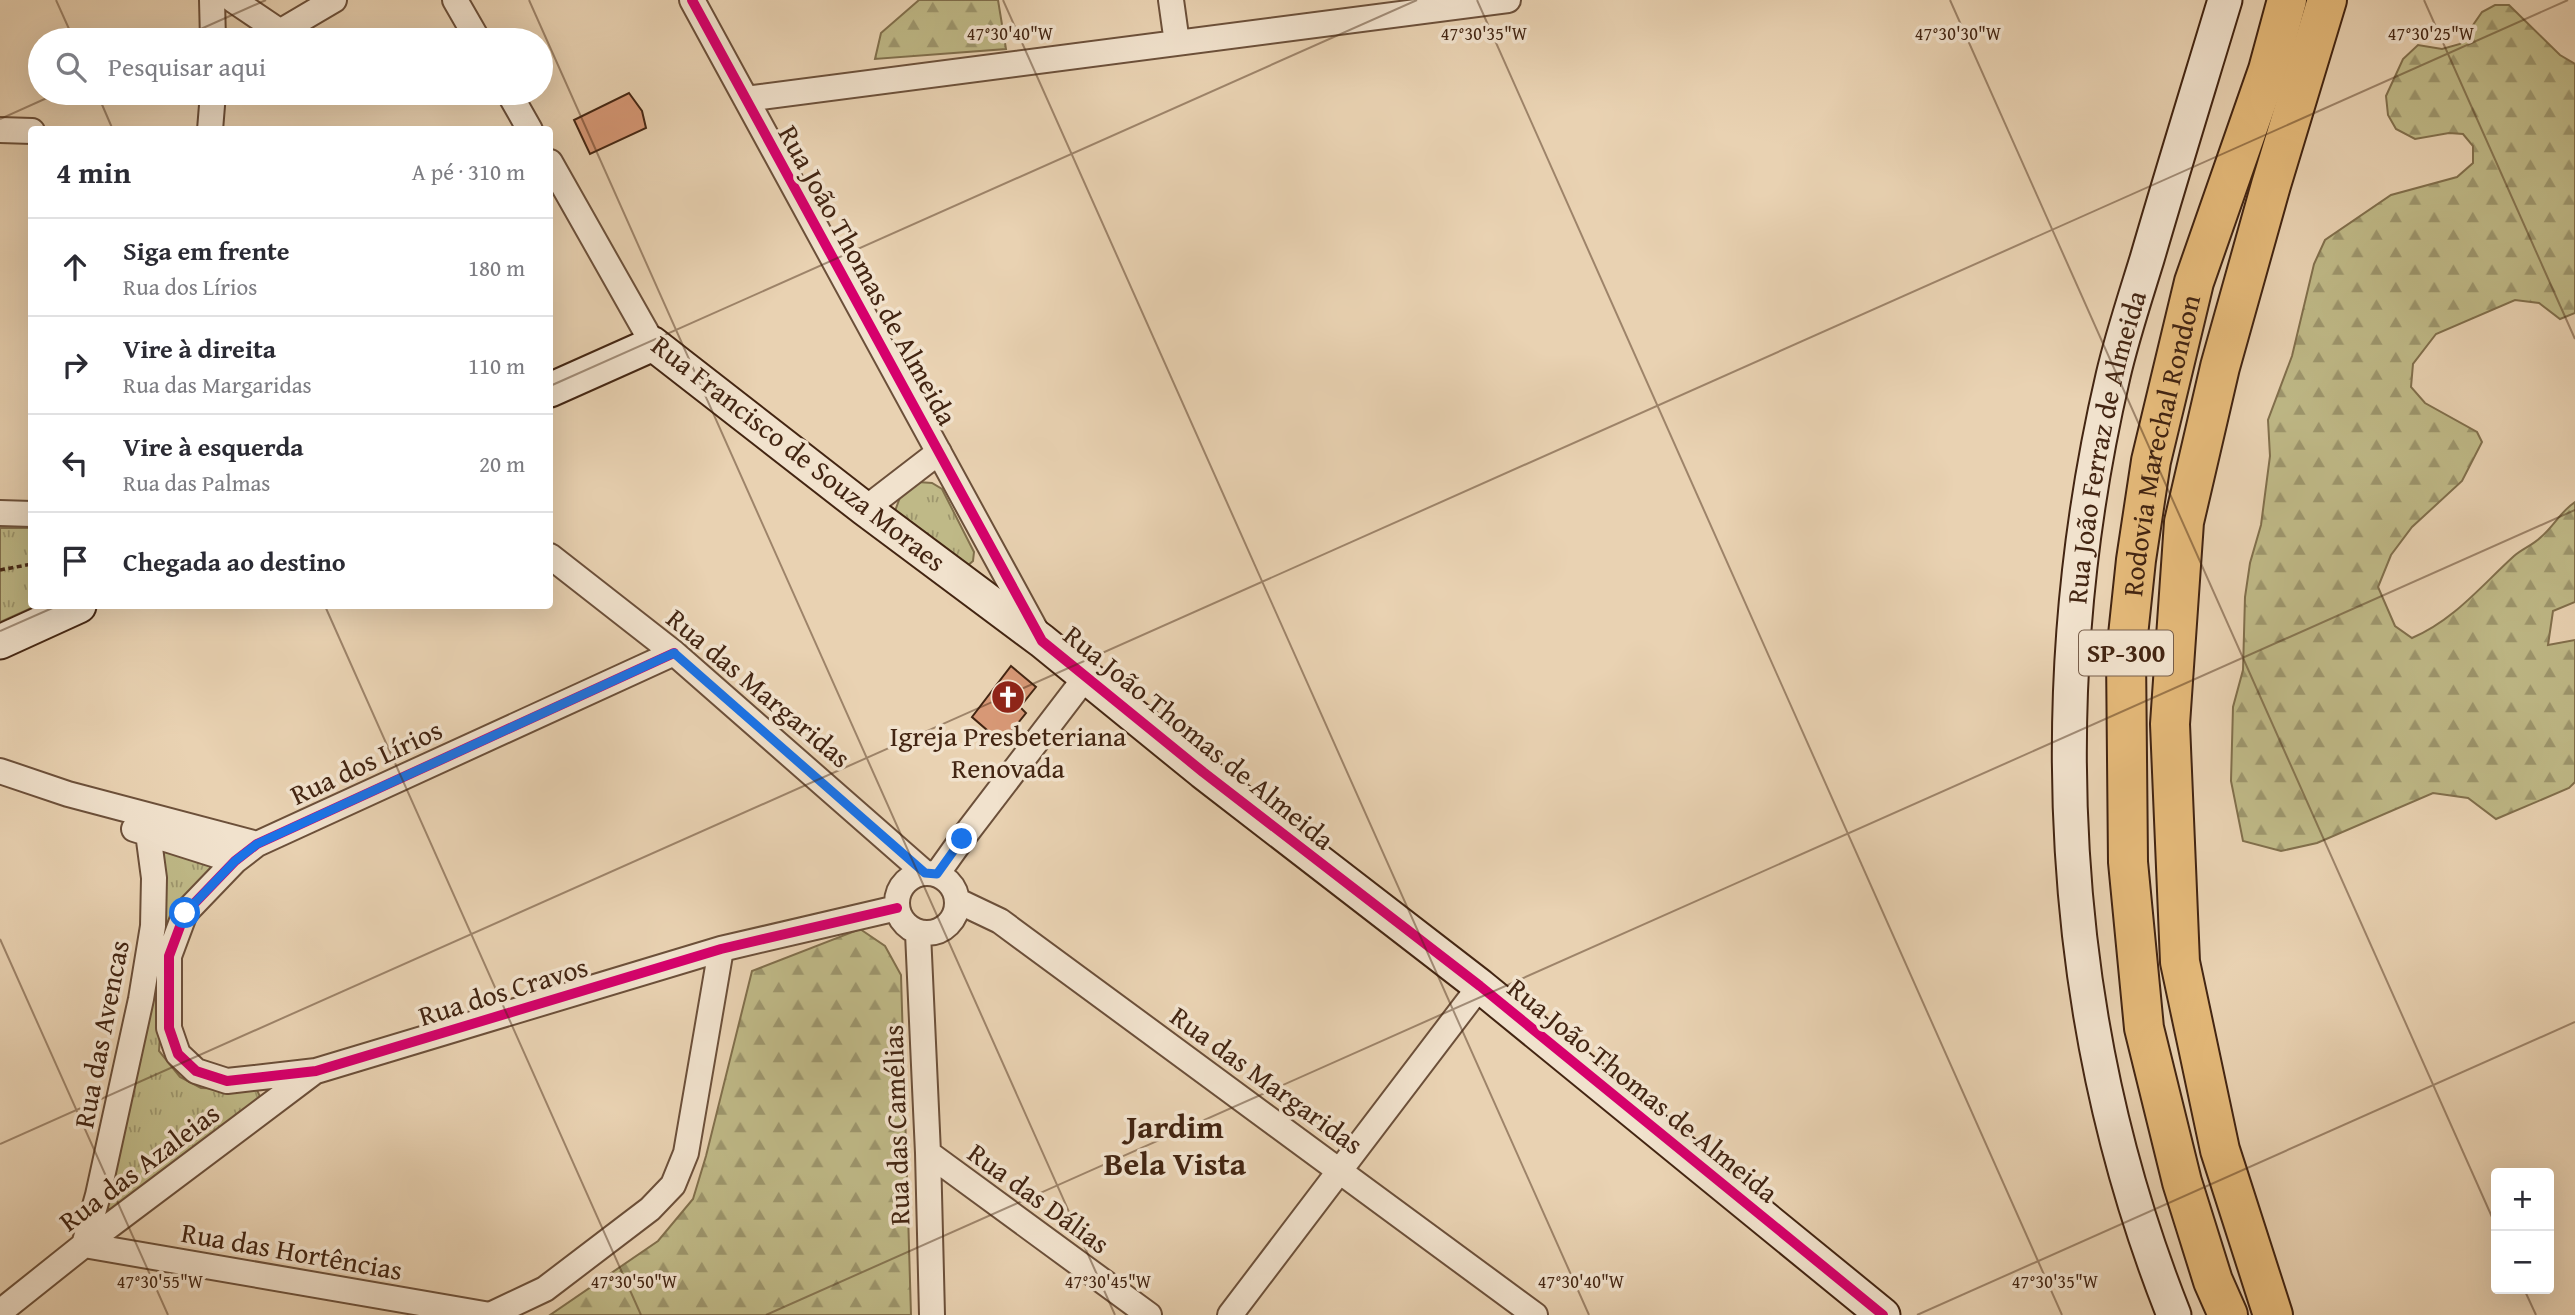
<!DOCTYPE html>
<html lang="pt">
<head>
<meta charset="utf-8">
<style>
	:root { --surface:#fff; --page:#f2f2f3; --text:#2b2b33; --muted:#7c7c81; --line:#e1e1e2 }
	body { margin:0; font-family:"Gentium Book Plus",serif; background:var(--page); color:var(--text) }
	.controls { position:absolute; right:21px; bottom:21px; display:grid; overflow:hidden; border-radius:7px; box-shadow:0 7px 28px #0002 }
	.controls button { width:63px; height:63px; display:grid; place-items:center; padding:0; border:0; border-bottom:2px solid var(--line); background:var(--surface); color:var(--text); font:35px sans-serif }
	.stop { position:absolute; width:21px; height:21px; margin:-16px; border:5px solid #1a73e8; border-radius:50%; background:#fff }
	.stop.end { background:#1a73e8; border-color:#fff; box-shadow:0 2px 7px #0008 }
	.list { margin:0; padding:0; list-style:none }
	h2 { display:flex; justify-content:space-between; align-items:center; height:91px; margin:0; padding:0 28px; font-size:30px }
	h2 small { font-size:23px; font-weight:400; color:var(--muted) }
	.list li { display:grid; grid-template-columns:46px 1fr auto; gap:21px; align-items:center; box-sizing:border-box; height:98px; padding:0 28px; border-top:2px solid var(--line) }
	.list b { display:block; font-size:26px; white-space:nowrap }
	.list p { margin:0; font-size:23px; white-space:nowrap; color:var(--muted) }
	.list em { font-size:23px; font-style:normal; color:var(--muted) }
	.icon { flex:none; width:38px; height:38px; fill:none; stroke:currentColor; stroke-width:2; stroke-linecap:round; stroke-linejoin:round }
	.map { position:relative; flex:none; width:2575px; height:1315px; overflow:hidden }
	.search { position:absolute; background:var(--surface); box-shadow:0 7px 28px #0002; left:28px; top:28px; width:525px; height:77px; display:flex; align-items:center; gap:18px; box-sizing:border-box; padding:0 24px; border-radius:38px; color:var(--muted); font-size:26px }
	.panel { position:absolute; background:var(--surface); box-shadow:0 7px 28px #0002; left:28px; top:126px; width:525px; height:483px; border-radius:7px }
	.map>svg:first-child { display:block }
	.grass { fill:url(#grass-tufts); stroke:#816f4c; stroke-width:2 }
	.forest { fill:url(#forest-firs); stroke:#816f4c; stroke-width:2 }
	.building { fill:#d79876; stroke:#432512; stroke-width:2 }
	.lines { fill:none; stroke-linecap:round; stroke-linejoin:round }
	.street-casing { stroke:#6c503a; stroke-width:28 }
	.secondary-casing { stroke:#432512; stroke-width:37 }
	.highway-casing { stroke:#432512; stroke-width:42 }
	.path { stroke:#432512; stroke-width:3.5; stroke-dasharray:5 3.5; stroke-linecap:butt }
	.street { stroke:#f1e2cd; stroke-width:24 }
	.secondary { stroke:#f1e2cd; stroke-width:33 }
	.highway { stroke:#e4b979; stroke-width:38 }
	.cycleway-casing { stroke:#f1e2cd; stroke-width:15 }
	.cycleway { stroke:#d6006c; stroke-width:10 }
	.route { stroke:#1a73e8; stroke-width:9 }
	.ticks { fill:none; stroke:#432512; stroke-width:2; stroke-opacity:0.45 }
	.labels { text-anchor:middle; stroke-width:7; stroke-linejoin:round; paint-order:stroke }
	.shield { fill:#f1e2cd; stroke:#775e4a; stroke-width:2 }
	.shield-label { font-size:26px; font-weight:bold; fill:#432512 }
	.street-label { font-size:28px; fill:#432512; stroke:#f1e2cd }
	.poi-label { font-size:28px; fill:#432512; stroke:#f1e2cd }
	.quarter-label { font-size:32px; font-weight:bold; fill:#432512; stroke:#f1e2cd }
	.ticks-label { font-size:18px; text-anchor:middle; fill:#432512; stroke:#f1e2cd; stroke-width:7; stroke-linejoin:round; paint-order:stroke }
</style>
</head>
<body>
<div class="map">
<svg width="2575" height="1315" viewBox="0 0 2575 1315">
	<defs>
		<pattern id="grass-tufts" width="24" height="20" patternUnits="userSpaceOnUse" patternTransform="scale(1.75)"><rect width="24" height="20" fill="#bfb987"/><path d="M3 7l-1-3M5 7V3M7 7l1-3M15 17l-1-3M17 17v-4M19 17l1-3" fill="none" stroke="#9d966d"/></pattern>
		<pattern id="forest-firs" width="22" height="20" patternUnits="userSpaceOnUse" patternTransform="scale(1.75)"><rect width="22" height="20" fill="#bfb987"/><path d="M5 1l3.5 6h-7zM16 11l3.5 6h-7z" fill="#9d966d"/></pattern>
	</defs>
	<rect width="100%" height="100%" fill="#e9d2b2"/>
	<filter id="stains"><feTurbulence type="fractalNoise" baseFrequency=".00286" numOctaves="4"/><feColorMatrix values="0 0 0 0 .2 0 0 0 0 .09 0 0 0 0 .02 0 0 0 .5 -.17"/></filter>
	<radialGradient id="worn" r=".72"><stop offset=".6" stop-color="#630" stop-opacity="0"/><stop offset="1" stop-color="#630" stop-opacity=".3"/></radialGradient>
	<path class="grass" d="M918,482L932,483L942,489L974,552L973,561L966,567L895,511L902,492Z
		M0,528H31L32,606H36L0,622Z
		M164,847L219,865L166,949L159,1051L180,1077L201,1088L257,1090L261,1099L113,1209H105L101,1199L147,1029L164,906Z"/>
	<path class="forest" d="M919,0H998L1006,49L875,59L881,33Z
		M2495,5H2509L2560,55L2575,64V313L2560,319L2539,303L2515,300L2436,334L2413,364L2411,387L2425,403L2477,432L2482,442L2462,481L2412,527L2391,555L2378,587L2395,626L2412,638C2454,620 2481,586 2514,556C2522,549 2533,545 2541,537C2554,526 2561,511 2575,502V602L2553,611L2548,645L2575,640V782L2569,788L2496,819L2468,798L2433,793L2317,843L2281,851L2243,841L2231,781L2233,707L2243,670L2245,597L2250,563L2261,525L2270,456L2268,420L2292,356L2314,264L2325,240L2391,195L2457,177L2473,163V146L2463,134L2449,133L2415,139L2396,129L2388,115L2386,96L2403,59L2418,45L2442,49L2460,44L2482,12Z
		M860,929L885,946L901,975L911,1315H550L658,1241L693,1199L706,1156L752,971Z"/>
	<path class="building" d="M629,93L642,111L646,128L590,154L574,120Z
		M1011,666L1036,687L1020,707L1026,713L1002,743L972,717Z"/>
	<g class="lines">
		<g class="street-casing">
			<path id="street" d="M212,0L213,40
				M233,0L279,31
				M455,0L478,40
				M692,0L1039,636
				M1171,0L1177,43
				M266,40L334,0
				M509,93L530,130
				M746,99L1508,0
				M0,130L32,131
				M210,130L213,93
				M550,162L653,344
				M865,509L939,452
				M0,513L32,514
				M550,556L674,653L925,873
				M674,653L257,844L235,861L185,913L169,956V1028L178,1054L196,1071L227,1081L316,1071L721,949L897,908
				M0,771L68,794L257,844
				M134,829L235,861
				M897 903a30 30 0 1 1 60 0a30 30 0 1 1-60 0Z
				M937,874L962,839L1085,678
				M958,901L1000,921L1535,1315
				M918,933L928,1153L932,1315
				M928,1153L1149,1315
				M84,1245L98,1195L141,999L153,926L154,878L148,833
				M84,1245L490,1315
				M0,1312L84,1245L314,1072
				M490,1315L545,1289L650,1209L673,1185L686,1153L721,949
				M1230,1315L1480,986"/>
		</g>
		<g class="secondary-casing">
			<g id="secondary">
				<path d="M550,390L653,344L865,509L1042,641L1203,772L1480,986L1883,1315"/>
				<path d="M0,642L79,606"/>
				<path id="s1" d="M2174,1315C2056,1019 2041,686 2113,376C2122,337 2135,298 2147,259C2172,173 2199,86 2225,0"/>
			</g>
		</g>
		<g class="highway-casing">
			<g id="highway">
				<path id="s2" d="M2228,1315L2213,1281L2182,1182L2144,1028L2128,862L2126,654L2136,560L2151,461L2194,282L2268,70L2287,0"/>
				<path d="M2273,1315L2220,1150L2180,962L2170,724L2184,522L2220,367L2271,185L2327,0"/>
			</g>
		</g>
		<path class="path" d="M0,570L32,564"/>
		<use href="#street" class="street"/>
		<use href="#secondary" class="secondary"/>
		<use href="#highway" class="highway"/>
		<g class="cycleway-casing">
			<path id="cycleway" d="M692,0L1042,641L1203,772L1480,986L1883,1315
				M674,653L257,844L235,861L185,913L169,956V1028L178,1054L196,1071L227,1081L316,1071L721,949L897,908"/>
		</g>
		<use href="#cycleway" class="cycleway"/>
	</g>
	<g class="lines">
		<path class="route" d="M185,913L235,861L257,844L674,653L925,873L937,874L962,839"/>
	</g>
	<path class="ticks" d="M56,0L74,40M529,0L1115,1315M1003,0L1589,1315M1477,0L2062,1315M1950,0L2496,1226M2424,0L2575,339M176,40L266,0M97,93L113,130M0,119L58,93M550,386L1417,0M325,606L641,1315M0,631L57,606M0,939L168,1315M0,1144L2568,0M2524,1289L2536,1315M766,1315L2575,510M1917,1315L2575,1022"/>
	<defs>
		<g id="church-disc" transform="scale(1.75)"><circle r="9.5" fill="#8f2418" stroke="#f1e2cd"/><path d="M-1.2-6h2.4v3.5h3.3v2.4h-3.3V6h-2.4V-.1h-3.3v-2.4h3.3Z" fill="#fff"/></g>
	</defs>
	<g fill-rule="evenodd">
		<use href="#church-disc" x="1008" y="697"/>
	</g>
	<g class="labels">
		<rect class="shield" x="2079" y="630.5" width="94" height="45" rx="5"/>
		<g class="shield-label">
			<text x="2126" y="662">SP-300</text>
		</g>
		<g class="street-label">
			<text transform="translate(868 275) rotate(61)" y="10">Rua João Thomas de Almeida</text>
			<text dy="10" stroke="none"><textPath href="#s2" startOffset="886">Rodovia Marechal Rondon</textPath></text>
			<text dy="10" stroke="none"><textPath href="#s1" startOffset="884">Rua João Ferraz de Almeida</textPath></text>
			<text transform="translate(799 453) rotate(38)" y="10">Rua Francisco de Souza Moraes</text>
			<text transform="translate(759 688) rotate(40)" y="10">Rua das Margaridas</text>
			<text transform="translate(1199 737) rotate(39)" y="10">Rua João Thomas de Almeida</text>
			<text transform="translate(366 762) rotate(-25)" y="10">Rua dos Lírios</text>
			<text transform="translate(503 991) rotate(-17)" y="10">Rua dos Cravos</text>
			<text transform="translate(101 1034) rotate(-79)" y="10">Rua das Avencas</text>
			<text transform="translate(1267 1080) rotate(36)" y="10">Rua das Margaridas</text>
			<text transform="translate(1643 1090) rotate(39)" y="10">Rua João Thomas de Almeida</text>
			<text transform="translate(896 1125) rotate(-92)" y="10">Rua das Camélias</text>
			<text transform="translate(139 1167) rotate(-37)" y="10">Rua das Azaleias</text>
			<text transform="translate(1039 1198) rotate(36)" y="10">Rua das Dálias</text>
			<text transform="translate(292 1251) rotate(10)" y="10">Rua das Hortências</text>
		</g>
		<g class="poi-label">
			<text x="1008" y="746">Igreja Presbeteriana<tspan x="1008" dy="32">Renovada</tspan></text>
		</g>
		<g class="quarter-label">
			<text x="1175" y="1138">Jardim<tspan x="1175" dy="37">Bela Vista</tspan></text>
		</g>
	</g>
	<g class="ticks-label">
		<text x="1010" y="40">47°30'40"W</text>
		<text x="1484" y="40">47°30'35"W</text>
		<text x="1958" y="40">47°30'30"W</text>
		<text x="2431" y="40">47°30'25"W</text>
		<text x="160" y="1288">47°30'55"W</text>
		<text x="634" y="1288">47°30'50"W</text>
		<text x="1108" y="1288">47°30'45"W</text>
		<text x="1581" y="1288">47°30'40"W</text>
		<text x="2055" y="1288">47°30'35"W</text>
	</g>
	<rect width="100%" height="100%" filter="url(#stains)"/>
	<rect width="100%" height="100%" fill="url(#worn)"/>
</svg>
<div class="controls">
<button>+</button>
<button>−</button>
</div>
<div class="stop" style="left:185px;top:913px"></div>
<div class="stop end" style="left:962px;top:839px"></div>
<div class="search"><svg class="icon" aria-label="search" viewBox="0 0 24 24"><circle cx="10" cy="10" r="6"/><path d="M15 15l6 6"/></svg>Pesquisar aqui</div>
<section class="panel">
<h2>4 min<small>A pé · 310 m</small></h2>
<ul class="list">
<li><svg class="icon" aria-label="ahead" viewBox="0 0 24 24"><path d="M12 20V5M6 11l6-6 6 6"/></svg><div><b>Siga em frente</b><p>Rua dos Lírios</p></div><em>180 m</em></li>
<li><svg class="icon" aria-label="right" viewBox="0 0 24 24"><path d="M7 20v-9h11M14 6l5 5-5 5"/></svg><div><b>Vire à direita</b><p>Rua das Margaridas</p></div><em>110 m</em></li>
<li><svg class="icon" aria-label="left" viewBox="0 0 24 24"><path d="M17 20v-9H6M10 6l-5 5 5 5"/></svg><div><b>Vire à esquerda</b><p>Rua das Palmas</p></div><em>20 m</em></li>
<li><svg class="icon" aria-label="arrive" viewBox="0 0 24 24"><path d="M6 21V4h12l-3 4 3 4H6"/></svg><div><b>Chegada ao destino</b></div></li>
</ul>
</section>
</div>
</body>
</html>
